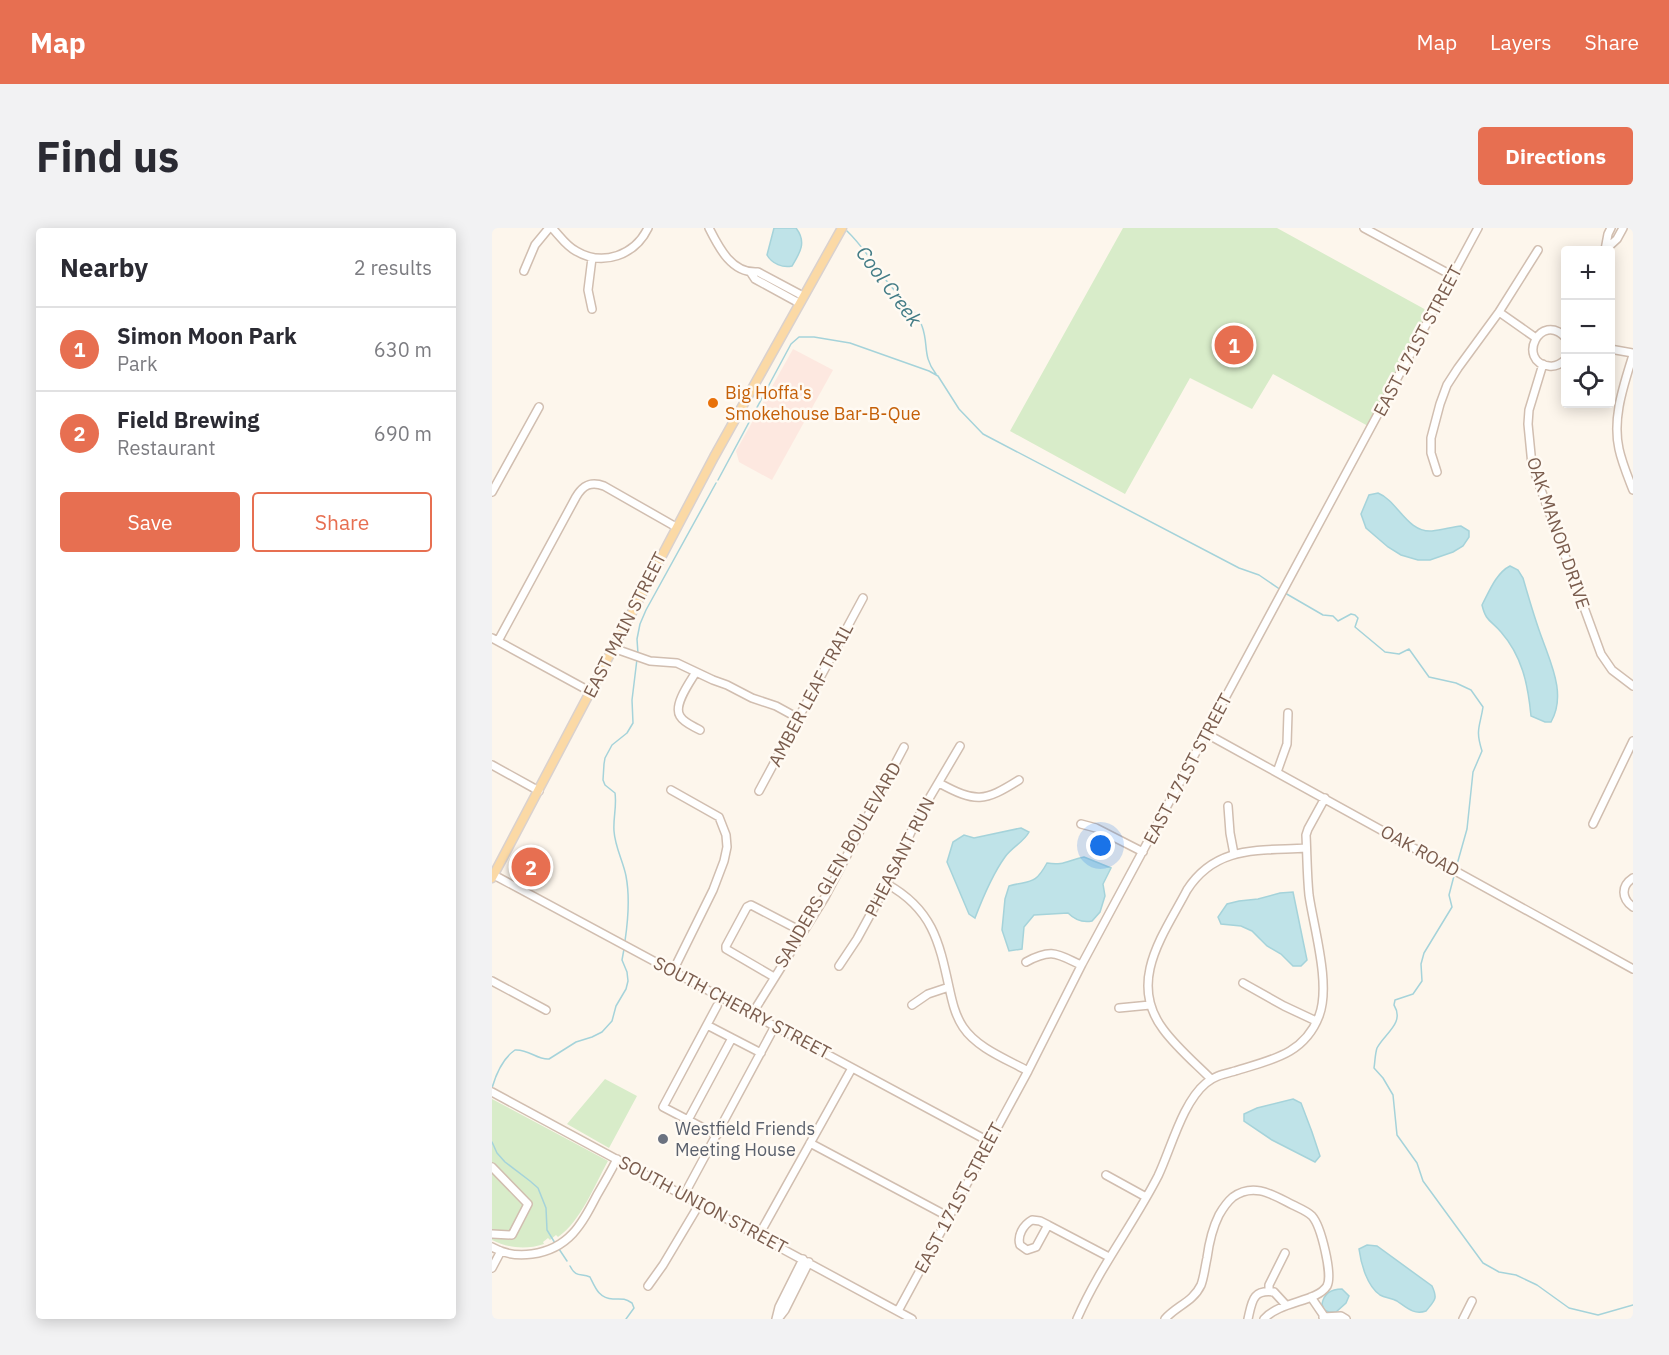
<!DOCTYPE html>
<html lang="en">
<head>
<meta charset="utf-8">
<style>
	:root { --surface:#fff; --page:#f2f2f3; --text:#2b2b33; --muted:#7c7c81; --line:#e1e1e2; --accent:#e76f51 }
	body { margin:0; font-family:"IBM Plex Sans",sans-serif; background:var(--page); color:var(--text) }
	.controls { position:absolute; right:18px; top:18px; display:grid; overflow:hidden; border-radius:6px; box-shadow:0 3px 15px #0003 }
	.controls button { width:54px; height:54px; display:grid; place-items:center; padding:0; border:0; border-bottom:2px solid var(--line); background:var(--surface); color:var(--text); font:30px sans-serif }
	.you { position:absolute; left:609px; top:618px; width:21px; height:21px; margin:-15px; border:4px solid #fff; border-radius:50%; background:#1a73e8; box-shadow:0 0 0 9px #1a73e833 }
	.badge { display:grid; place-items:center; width:39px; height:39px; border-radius:50%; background:var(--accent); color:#fff; font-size:20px; font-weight:700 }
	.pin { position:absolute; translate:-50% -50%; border:3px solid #fff; box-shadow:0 2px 6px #0006 }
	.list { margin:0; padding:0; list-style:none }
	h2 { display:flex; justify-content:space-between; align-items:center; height:78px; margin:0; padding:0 24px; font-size:26px }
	h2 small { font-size:20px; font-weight:400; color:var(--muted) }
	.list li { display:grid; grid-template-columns:39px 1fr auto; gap:18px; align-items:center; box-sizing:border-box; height:84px; padding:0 24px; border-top:2px solid var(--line) }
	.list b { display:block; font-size:22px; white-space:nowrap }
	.list p { margin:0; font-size:20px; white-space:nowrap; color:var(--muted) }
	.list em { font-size:20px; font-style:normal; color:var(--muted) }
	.actions { display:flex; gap:12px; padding:18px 24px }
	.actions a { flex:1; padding:14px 0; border:2px solid var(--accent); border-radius:6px; text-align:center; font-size:21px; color:var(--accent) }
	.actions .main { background:var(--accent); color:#fff }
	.icon { flex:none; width:33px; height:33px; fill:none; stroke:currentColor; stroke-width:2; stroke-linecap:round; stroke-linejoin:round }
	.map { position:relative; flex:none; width:1141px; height:1091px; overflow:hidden; border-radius:6px }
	header { display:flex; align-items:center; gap:36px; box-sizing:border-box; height:84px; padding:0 30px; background:var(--accent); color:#fff }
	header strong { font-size:28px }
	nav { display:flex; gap:33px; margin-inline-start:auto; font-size:21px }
	.intro { display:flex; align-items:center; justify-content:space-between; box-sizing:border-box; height:144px; padding:0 36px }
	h1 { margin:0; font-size:42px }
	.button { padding:15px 27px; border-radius:6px; background:var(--accent); color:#fff; font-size:21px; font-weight:700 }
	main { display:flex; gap:36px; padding:0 36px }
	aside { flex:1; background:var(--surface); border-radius:6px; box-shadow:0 3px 15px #0003 }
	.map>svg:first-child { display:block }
	.commercial { fill:#fde8e0 }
	.green { fill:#d8ecc9 }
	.water { fill:#bfe3e8; stroke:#a5d3da; stroke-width:1.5 }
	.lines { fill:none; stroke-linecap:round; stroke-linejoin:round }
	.stream { stroke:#a5d3da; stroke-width:1.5 }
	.minor-casing { stroke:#d1beb0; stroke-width:10 }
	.major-casing { stroke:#dad1cd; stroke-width:11 }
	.minor { stroke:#fff; stroke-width:7 }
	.major { stroke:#fbd9a5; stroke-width:8 }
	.food-dot { fill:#e8710a; stroke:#fffaf3; stroke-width:2 }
	.worship-dot { fill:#6b7280; stroke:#fffaf3; stroke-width:2 }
	.labels { text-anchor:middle; stroke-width:5; stroke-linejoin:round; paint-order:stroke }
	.street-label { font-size:18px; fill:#7a5c4d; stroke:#fffaf3 }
	.food-label { font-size:18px; fill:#c56008; stroke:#fffaf3; text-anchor:start }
	.worship-label { font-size:18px; fill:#5b616d; stroke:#fffaf3; text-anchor:start }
	.water-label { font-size:20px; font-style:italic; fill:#437c86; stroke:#fffaf3 }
</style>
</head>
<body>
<header>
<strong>Map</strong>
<nav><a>Map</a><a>Layers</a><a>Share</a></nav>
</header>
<div class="intro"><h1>Find us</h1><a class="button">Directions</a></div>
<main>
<aside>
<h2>Nearby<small>2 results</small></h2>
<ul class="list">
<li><span class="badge">1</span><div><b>Simon Moon Park</b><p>Park</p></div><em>630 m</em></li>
<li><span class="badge">2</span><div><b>Field Brewing</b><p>Restaurant</p></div><em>690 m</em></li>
</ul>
<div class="actions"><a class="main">Save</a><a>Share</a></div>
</aside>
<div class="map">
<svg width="1141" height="1091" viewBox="0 0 1141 1091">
	<rect width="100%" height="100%" fill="#fdf6ec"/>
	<path class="commercial" d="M301,121L341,142L280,252L247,234L244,223Z"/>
	<path class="green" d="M631,0H785L936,83L935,88L876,198L781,146L760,181L698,150L633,266L518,203Z
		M113,851L145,868L117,920L75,896Z
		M0,871L116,933C102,958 89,993 66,1009L64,1007L58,1012L56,1010L51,1014L52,1016C34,1022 16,1020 0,1012Z"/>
	<path class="water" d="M282,0H304C315,14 308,25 300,38C291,40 280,36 275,27Z
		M886,265C906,273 915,305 940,303C950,302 960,299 969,298L977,303V309L971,318L961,324L938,332H926L909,327L896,319L874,300L869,286L877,267Z
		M1018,338L1026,342L1031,350C1037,371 1043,392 1051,413C1060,438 1074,468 1059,494H1053L1039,488C1036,456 1030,428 1009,404C999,392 994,394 990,377C997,364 1004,345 1018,338Z
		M529,600L537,604C532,614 520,619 513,629C500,647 491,669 483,690L477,686L455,634L461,614L472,607L482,610Z
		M592,629L619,640L611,656L613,668L608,684L600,693C590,695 583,692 576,685L542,687L532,699L530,721L517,723L510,702L513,671L517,658C539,652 543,657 555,635C572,638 576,632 592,629Z
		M801,664L815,732L809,738H801L789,726L775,718L760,703L749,698L729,696L726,689L735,676L747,673L766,671L788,665Z
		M801,871L809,875L820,904L828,928L823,934L780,912L752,893V886L765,880Z
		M875,1017L885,1018L940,1058C946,1071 943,1072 934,1083C922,1087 915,1080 905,1073C900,1070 893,1070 888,1067C875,1058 869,1036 867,1021Z
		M850,1061L857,1068L854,1075L844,1084H837L832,1082L830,1076C832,1065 840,1061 850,1061Z"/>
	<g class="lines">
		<path class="stream" d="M355,3C372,19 383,39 398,57C408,70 425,83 430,98C437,117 430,128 444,146
			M226,252L299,116L307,109H322L358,115L437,143L446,148L467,181L491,206L747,340L767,347L789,362
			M793,365L831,387L841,388L846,393L859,386L863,387L866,390L863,399L893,424L907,426L917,421L937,449L964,455L979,462L991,479C988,499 983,501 990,523L981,544L975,601L964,640
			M146,426L145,411L148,396L154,382L224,255
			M963,644L957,667L960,679L932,725L929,736L930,753L921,766L903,772L902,777C913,795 893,805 885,820C883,826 883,834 882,840L891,850L901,867L905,907L925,935L931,953L991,1035L1007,1044L1024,1047L1045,1057L1077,1080L1106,1087L1141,1077
			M133,713C136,693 138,669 134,648C131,633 123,619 122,603C121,590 125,578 123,565L113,557L111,552L112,536L113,530L120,517L135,505L141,495L140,472L145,431
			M0,860C4,846 10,831 23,822C37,821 45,832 57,831L84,814L100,809L110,804L120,793L124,778L134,761L136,753L135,744L130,732L132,721
			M0,914L5,925L13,934L38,953L46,960L54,980L55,1002L63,1015
			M67,1021L75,1033
			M78,1038C84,1050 89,1045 98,1049C103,1059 107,1071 121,1071C130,1071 132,1070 140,1075L142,1080L134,1091"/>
		<g class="minor-casing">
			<path id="minor" d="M60,0C68,8 74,18 84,23C111,39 143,27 156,0
				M217,0C227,20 240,46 266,44L311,68
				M872,0L961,48
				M1113,22L1125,11L1131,0
				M1113,22L1116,6L1119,0
				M32,43L43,17L57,0
				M259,45L263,51L307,75
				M100,81L96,62L100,30
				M1007,84L1044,110
				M1074,110C1048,82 1024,134 1057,138C1064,139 1069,136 1074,131
				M1118,121L1141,125
				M1141,127C1132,157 1120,189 1127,221C1130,235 1136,249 1141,262
				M1051,136L1037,182L1036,196L1040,237L1109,426L1120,442L1141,458
				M945,244L939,225V210L948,176L955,157L966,140L1007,84L1046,22
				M0,264L47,179
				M0,410L99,464
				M6,413L84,269C91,257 99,253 112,258L184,299
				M121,420L158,433L185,435L221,452L235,457L260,470L284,478L306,490
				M204,444C198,454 181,477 188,488C192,495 201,498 208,502
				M715,506L1141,741
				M0,537L47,563
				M785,544L795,516L796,485
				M447,555C484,575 492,574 527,552
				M179,562L227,589L234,607L235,619L232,633L221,662L181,743
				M267,563L371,370
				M736,578L738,605L742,626
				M589,596L604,600L651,624
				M1101,596L1141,513
				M0,646L498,914
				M1141,650C1129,658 1129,670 1141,679
				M395,656C440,681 447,713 457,759C460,773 463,787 471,799C485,820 514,831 536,843
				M534,734C560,720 565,726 589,737
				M347,738L365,711L395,656L425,591L468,518
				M282,749L234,721V718L255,679L259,677L311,704
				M0,753L54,782
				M751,755L792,778L824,793
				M420,777L436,766L457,759
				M627,780L658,777
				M260,786L333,669L412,519
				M215,797L240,810
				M719,851C703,835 684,819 671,801C635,753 672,706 695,662C724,617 767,623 814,620
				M0,864L420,1091
				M196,892L240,810L269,825
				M225,907L171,879L225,778
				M318,915L457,989
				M0,939L36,976L20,1007L0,1006
				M614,947L654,969
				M192,967L283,798
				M540,992L548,993L556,997L544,1019L535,1022L528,1017C525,1008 531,997 540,992Z
				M556,997L617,1029
				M267,1007L360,840
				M0,1019C12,1026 26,1028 40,1026C77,1021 90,996 105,967C112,955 119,943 125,931
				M0,1040L9,1023
				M156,1058L171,1037L208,975
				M777,1063V1057L793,1025
				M819,1069L834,1091
				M406,1083L536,843L590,736L986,0
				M831,1089L849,1088L854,1091
				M284,1091L287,1079L311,1031
				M286,1091L293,1082L317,1034
				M585,1091C607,1040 641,997 666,948C679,921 690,875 714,855C722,848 732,846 743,843C778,832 812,827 827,788C839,757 822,701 817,667C815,647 815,627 814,607L816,601L833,570
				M673,1091C684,1078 701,1074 709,1057C712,1049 713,1039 715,1030C717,1015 720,1001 727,987C731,980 735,974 741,969C762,954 781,967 801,977C807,980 815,983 820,988C829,998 841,1047 835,1058C825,1074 788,1073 772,1091
				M756,1091C760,1074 760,1061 782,1064L794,1077
				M971,1091L980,1073"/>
		</g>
		<g class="major-casing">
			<path id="major" d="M0,650L222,229L350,0"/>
		</g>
		<use href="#minor" class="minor"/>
		<use href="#major" class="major"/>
	</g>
	<circle class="food-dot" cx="221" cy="175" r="6"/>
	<circle class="worship-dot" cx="171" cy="911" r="6"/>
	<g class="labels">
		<g class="street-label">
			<text transform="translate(926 113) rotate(-62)" y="6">EAST 171ST STREET</text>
			<text transform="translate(1066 305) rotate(71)" y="6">OAK MANOR DRIVE</text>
			<text transform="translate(133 397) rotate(-63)" y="6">EAST MAIN STREET</text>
			<text transform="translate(319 467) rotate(-62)" y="6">AMBER LEAF TRAIL</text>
			<text transform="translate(696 541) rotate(-62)" y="6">EAST 171ST STREET</text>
			<text transform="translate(928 623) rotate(29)" y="6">OAK ROAD</text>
			<text transform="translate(408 629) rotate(-63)" y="6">PHEASANT RUN</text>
			<text transform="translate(346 637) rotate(-60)" y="6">SANDERS GLEN BOULEVARD</text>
			<text transform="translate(250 780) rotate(28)" y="6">SOUTH CHERRY STREET</text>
			<text transform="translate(467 970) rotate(-62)" y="6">EAST 171ST STREET</text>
			<text transform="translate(211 977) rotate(28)" y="6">SOUTH UNION STREET</text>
		</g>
		<g class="food-label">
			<text x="233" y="171">Big Hoffa's<tspan x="233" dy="21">Smokehouse Bar-B-Que</tspan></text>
		</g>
		<g class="worship-label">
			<text x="183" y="907">Westfield Friends<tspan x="183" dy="21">Meeting House</tspan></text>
		</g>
		<g class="water-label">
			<text transform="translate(397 58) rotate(53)" y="7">Cool Creek</text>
		</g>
	</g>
</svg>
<div class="controls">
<button>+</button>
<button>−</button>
<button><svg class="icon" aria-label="locate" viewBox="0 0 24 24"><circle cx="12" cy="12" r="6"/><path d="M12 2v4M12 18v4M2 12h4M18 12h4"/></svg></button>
</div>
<div class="you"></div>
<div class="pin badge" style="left:742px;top:117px">1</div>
<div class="pin badge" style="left:39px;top:639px">2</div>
</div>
</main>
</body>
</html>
